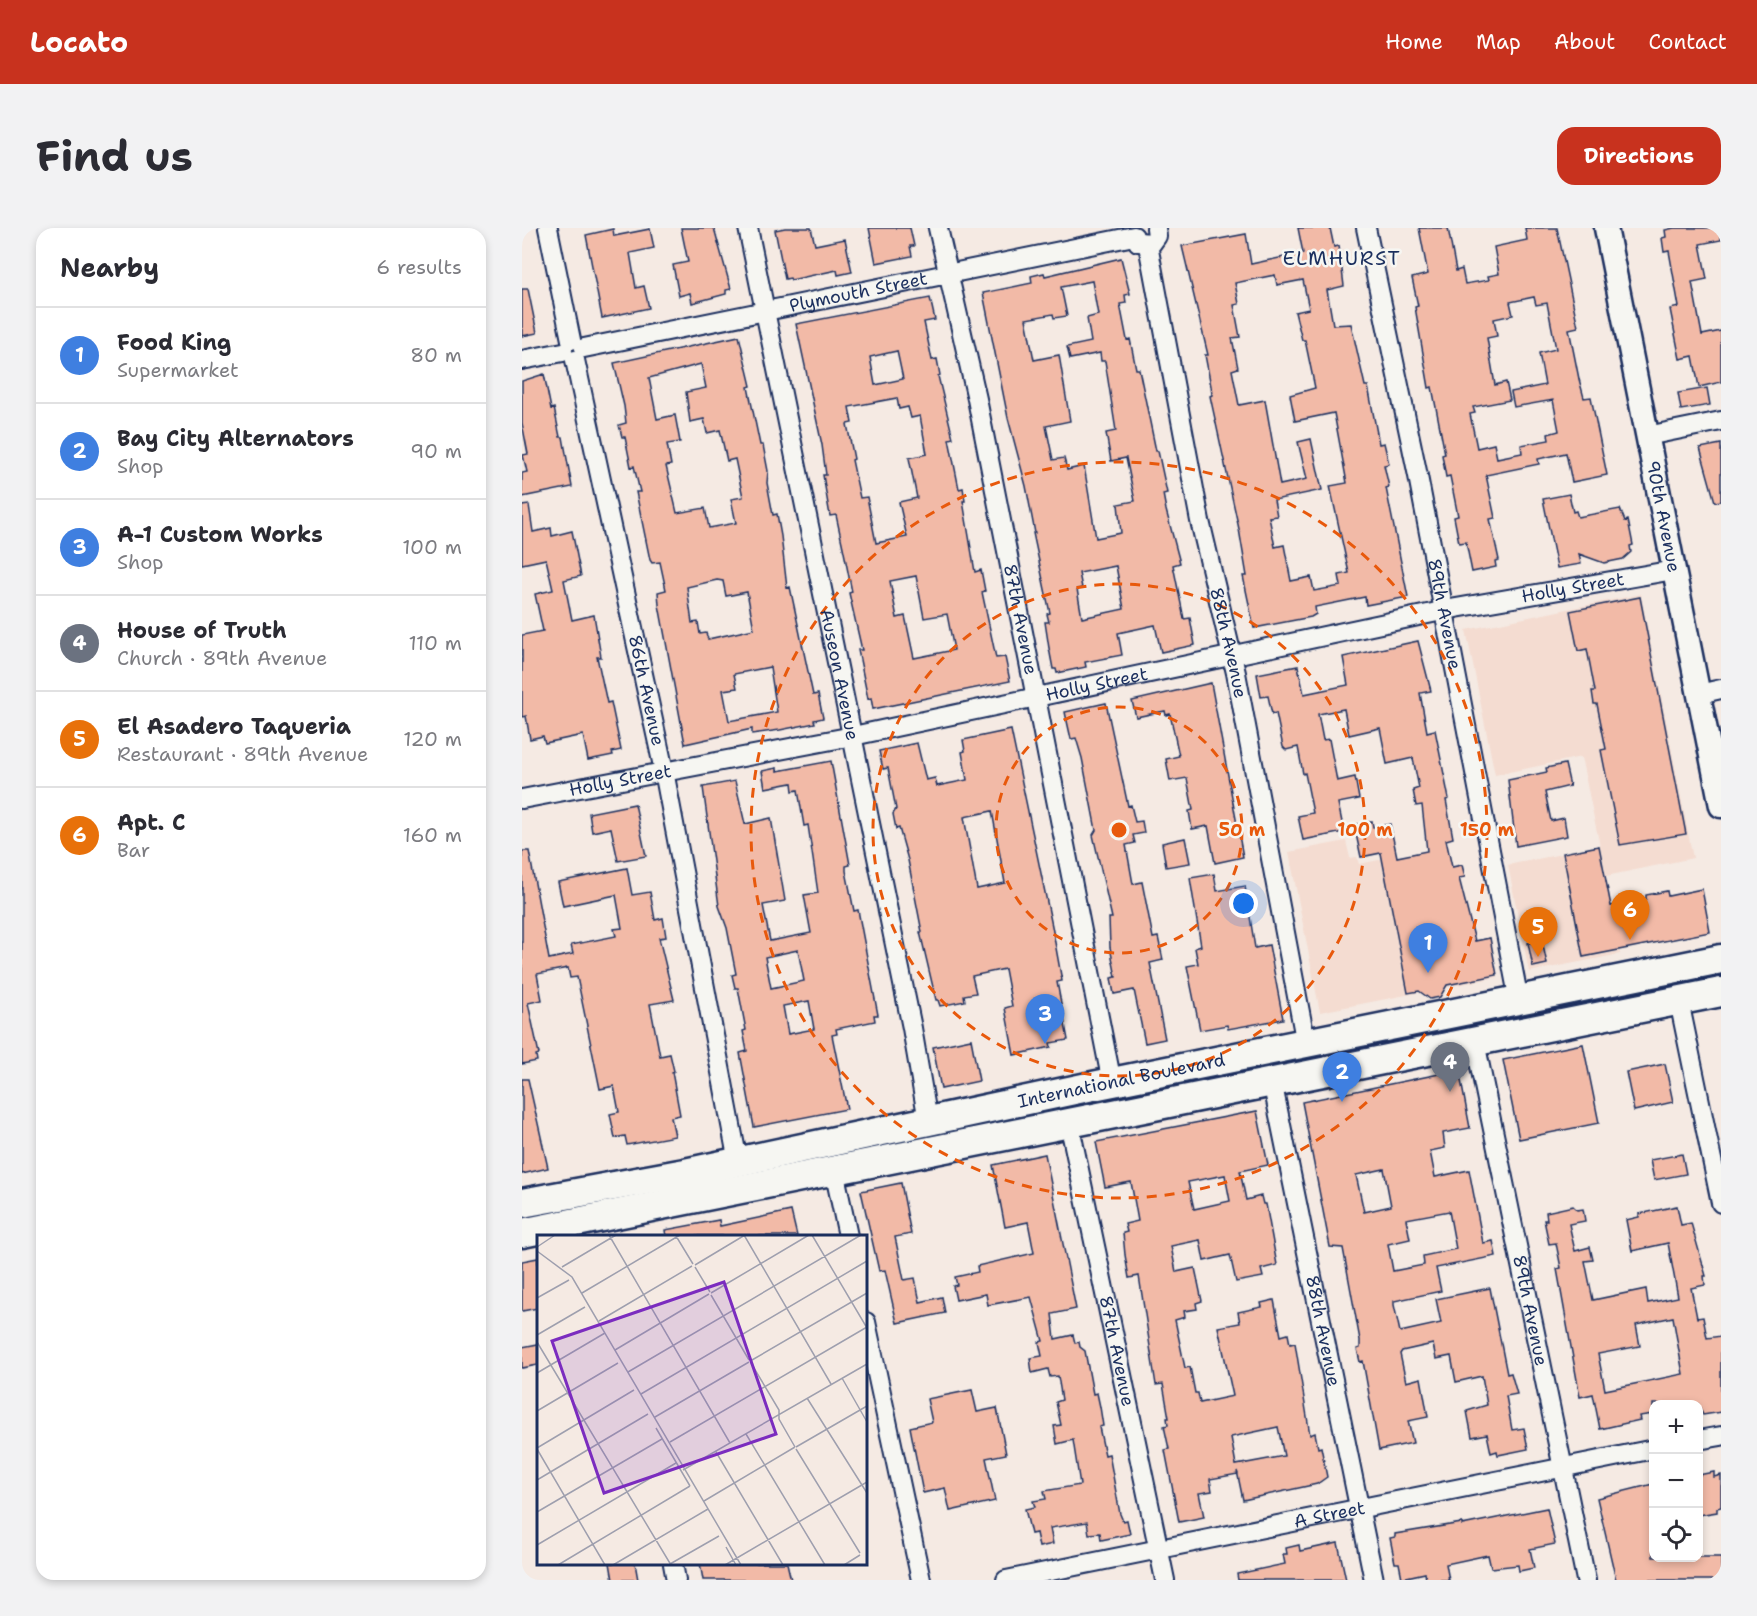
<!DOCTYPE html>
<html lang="en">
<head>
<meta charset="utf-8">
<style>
	:root { --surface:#fff; --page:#f2f2f3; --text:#2b2b33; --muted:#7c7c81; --line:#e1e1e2; --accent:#c8321e }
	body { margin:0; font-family:"Shantell Sans",sans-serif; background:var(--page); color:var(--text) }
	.controls { position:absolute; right:18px; bottom:18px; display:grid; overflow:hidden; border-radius:12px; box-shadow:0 3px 9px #0003 }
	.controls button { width:54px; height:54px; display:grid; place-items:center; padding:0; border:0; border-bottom:2px solid var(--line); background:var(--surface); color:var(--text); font:30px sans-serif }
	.you { position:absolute; left:722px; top:676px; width:21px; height:21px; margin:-15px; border:4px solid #fff; border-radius:50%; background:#1a73e8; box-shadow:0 0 0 9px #1a73e833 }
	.badge { display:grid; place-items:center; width:39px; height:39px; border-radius:50%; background:var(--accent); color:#fff; font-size:20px; font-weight:700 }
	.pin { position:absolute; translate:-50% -50px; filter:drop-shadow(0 2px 3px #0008) }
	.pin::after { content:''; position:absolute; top:32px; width:21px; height:18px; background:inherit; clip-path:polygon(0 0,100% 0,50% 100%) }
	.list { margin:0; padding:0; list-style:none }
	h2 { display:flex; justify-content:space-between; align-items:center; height:78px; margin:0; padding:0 24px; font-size:26px }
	h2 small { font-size:20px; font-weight:400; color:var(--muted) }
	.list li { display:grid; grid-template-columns:39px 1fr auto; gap:18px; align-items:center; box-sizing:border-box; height:96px; padding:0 24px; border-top:2px solid var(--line) }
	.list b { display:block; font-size:22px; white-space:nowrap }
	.list p { margin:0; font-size:20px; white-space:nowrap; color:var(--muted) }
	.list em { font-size:20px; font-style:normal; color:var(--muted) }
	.icon { flex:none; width:33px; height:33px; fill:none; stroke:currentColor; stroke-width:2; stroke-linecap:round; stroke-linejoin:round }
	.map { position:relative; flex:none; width:1199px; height:1352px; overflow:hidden; border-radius:18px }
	header { display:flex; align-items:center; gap:36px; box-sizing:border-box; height:84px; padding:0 30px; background:var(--accent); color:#fff }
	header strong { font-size:28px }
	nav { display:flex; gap:33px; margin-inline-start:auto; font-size:21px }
	.intro { display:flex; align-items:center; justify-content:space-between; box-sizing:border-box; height:144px; padding:0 36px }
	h1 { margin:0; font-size:42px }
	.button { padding:15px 27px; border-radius:18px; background:var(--accent); color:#fff; font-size:21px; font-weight:700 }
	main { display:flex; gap:36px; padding:0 36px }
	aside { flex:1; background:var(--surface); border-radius:18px; box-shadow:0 3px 9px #0003 }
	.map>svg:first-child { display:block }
	.built { fill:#f4dcd1 }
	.building { fill:#f2baa7; stroke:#1b2f5e; stroke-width:1.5; fill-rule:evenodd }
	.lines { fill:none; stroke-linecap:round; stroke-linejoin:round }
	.minor-casing { stroke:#1b2f5e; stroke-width:22 }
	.tertiary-casing { stroke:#1b2f5e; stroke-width:27 }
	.primary-casing { stroke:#1b2f5e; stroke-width:33 }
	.minor { stroke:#f6f6f2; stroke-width:18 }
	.tertiary { stroke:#f6f6f2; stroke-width:22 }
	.primary { stroke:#f6f6f2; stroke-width:28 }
	.ring { fill:none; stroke:#e8590c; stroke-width:3; stroke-dasharray:10 8 }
	.labels { text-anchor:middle; stroke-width:5; stroke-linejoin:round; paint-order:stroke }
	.street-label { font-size:18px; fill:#1b2f5e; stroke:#f6f6f2 }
	.neighbourhood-label { font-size:20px; letter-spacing:1.5px; fill:#1b2f5e; stroke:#f6f6f2 }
	.inset-road { fill:none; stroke:#9e9fae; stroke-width:1.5 }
	.view { fill:#7b2cbf; fill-opacity:0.15; stroke:#7b2cbf; stroke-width:3 }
	.inset-edge { fill:none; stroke:#1b2f5e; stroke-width:3 }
	.centre { fill:#e8590c; stroke:#f6f6f2; stroke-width:3 }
	.ring-label { font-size:18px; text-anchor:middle; font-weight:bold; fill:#e8590c; stroke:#f6f6f2; stroke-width:5; stroke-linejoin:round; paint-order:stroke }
</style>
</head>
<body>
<header>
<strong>Locato</strong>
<nav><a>Home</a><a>Map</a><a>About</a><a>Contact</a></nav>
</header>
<div class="intro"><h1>Find us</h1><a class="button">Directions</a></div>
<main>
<aside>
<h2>Nearby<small>6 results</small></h2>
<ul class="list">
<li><span class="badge" style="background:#3f7fe0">1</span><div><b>Food King</b><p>Supermarket</p></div><em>80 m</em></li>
<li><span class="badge" style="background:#3f7fe0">2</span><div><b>Bay City Alternators</b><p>Shop</p></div><em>90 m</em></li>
<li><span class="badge" style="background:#3f7fe0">3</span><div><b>A-1 Custom Works</b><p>Shop</p></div><em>100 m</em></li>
<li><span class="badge" style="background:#6b7280">4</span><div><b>House of Truth</b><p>Church · 89th Avenue</p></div><em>110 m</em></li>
<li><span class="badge" style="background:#e8710a">5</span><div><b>El Asadero Taqueria</b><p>Restaurant · 89th Avenue</p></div><em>120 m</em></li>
<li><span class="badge" style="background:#e8710a">6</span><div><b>Apt. C</b><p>Bar</p></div><em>160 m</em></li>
</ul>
</aside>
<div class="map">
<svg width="1199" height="1352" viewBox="0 0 1199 1352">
	<rect width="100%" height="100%" fill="#f5eae3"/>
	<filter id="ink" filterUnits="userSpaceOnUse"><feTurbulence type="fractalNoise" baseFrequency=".0167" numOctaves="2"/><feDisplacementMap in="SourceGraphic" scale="12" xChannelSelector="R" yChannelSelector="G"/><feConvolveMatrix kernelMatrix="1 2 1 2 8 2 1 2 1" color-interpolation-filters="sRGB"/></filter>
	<g filter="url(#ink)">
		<path class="built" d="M1119,366L1171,630L1084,648L1098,726L1007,744L986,637L1078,618L1059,529L973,547L944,402Z
			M824,613L828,630L835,629L837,636L907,622L926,718L968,710L976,749L798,784L767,624Z"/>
		<path class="building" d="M159,0H192L209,61L204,62V66L170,75L168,65L157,68L151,37L166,34Z
			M263,0H289L293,17L323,11L330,44L316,47L315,42L269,52L268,50L263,51L253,2Z
			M347,0H388L392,18H388L390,28L354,35Z
			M776,0H808L812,19L817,18L822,58L805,62L811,97L829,96L843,158H846L857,216L862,215L867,236L862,237L867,259L864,260L886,369L844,377L843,369L793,379L794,386L789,389L732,400L721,348H725L717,301L688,168L690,167L689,158L683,127H686L660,18L724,6L729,36L781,25ZM753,47L755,57L781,52L787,81L773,84L780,112H783L793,160L768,167L773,193L812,185L825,255L808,258L827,345L817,347L819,358L792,363L789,349L769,353L762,317L753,319L747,289L755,288L752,272L800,262L789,211L776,214L785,251L758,257L743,172L717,177L710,142L716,140L710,110L718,109L712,77L717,76L713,55Z
			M897,0H926L934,43L940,41L943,56L967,52L966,48L977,46L972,19L1005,12L1003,0H1035L1056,99L1047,101L1057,151L1062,170L1069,169L1085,247L1050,254L1044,225L1016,231L1017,236L964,247L973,290L968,291L977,332L973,333L974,339L950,344L944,314L937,315L932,289L936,288L928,248L924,249L920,227L923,226L910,159L907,160L893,79L896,78L890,50L906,46ZM1012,69L1014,77L1025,75L1034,121L1017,125L1023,157L989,164L992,179L1031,172L1037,203L1026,206L1027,212L999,217L1000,225L975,230L972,216L955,220L948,186L953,185L951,179L988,172L984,154L973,157L965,110L975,108L972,91L991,87L988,74Z
			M1152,0H1199V12L1178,16L1185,51L1170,54L1180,107L1199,103V154L1177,159L1171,128L1158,131L1148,81L1157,79L1147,23L1142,24L1140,10L1144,9L1143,2Z
			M91,1L92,8L128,1L132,20L108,25L114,60L122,58L127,80L80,90L64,7Z
			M599,30L608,66L603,67L604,75L598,76L605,112L608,111L614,141H617L634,223H636L645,265L641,266L644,282L658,335L651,337L662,391L668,390L673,417L639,424L633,397L596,405L600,427L563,434L564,439L535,445L534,441H531L527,420L523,394H527L525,386L528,385L511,305H513L504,258L486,190L461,65L510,55L509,48L522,45L523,48ZM570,53L576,87L565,90L569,114L545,119L548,131L578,125L579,133H583L594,203L584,205L589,233L604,230L613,273L596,276L599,305L574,310L562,238L545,242L542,230L531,232L524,198L548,193L537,127L512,132L504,91L531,86L532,90L545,88L539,59ZM594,338L602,381L560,390L555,361L560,360L557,345Z
			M0,61H6L15,105L0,108Z
			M408,70L413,92L402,94L410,132L415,131L418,147L416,148L431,210L427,211L437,261L441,260L443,273H441L453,344L459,342L463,363L460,364L474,430L483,429L488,453L351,481L349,470L346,471L336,422H340L327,365L330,364L322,324L314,287L308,288L301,247H304L300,217L274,96ZM375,123L381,151L353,157L348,129ZM375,170L377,181L386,179L389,190L398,188L405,226L387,230L395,270L377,274L385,309L354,315L345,269L338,270L330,232L332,231L325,196L330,195L327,179ZM394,348L402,390L425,386L432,422L392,430L383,388L375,390L368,353Z
			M217,108L229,158L226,159L238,217H241L246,243L245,255L251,287L255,286L259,308L265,360L268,359L291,467L296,466L301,490L292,492L293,495L258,502L230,506V501L163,516L137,377L136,364L144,362L138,334L130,335L128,332L114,264H118L112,238L109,239L103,209H100L97,197L104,195L102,178L92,135ZM179,136L184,160L164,164L168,194L182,191L185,205L198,202L205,233L213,231L221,269L209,271L214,295L187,300L183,280L155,285L144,238L149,237L145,216L158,214L153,187L135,191L127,150ZM195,352L201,353L204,368L225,364L232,401L186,411L184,405L178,406L176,394L170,395L165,359ZM248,439L255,484L207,493L201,462L215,460L212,446Z
			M22,146L29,181L32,180L38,209H41L50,259L0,269V245L5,244L1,227L6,226L0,195V153Z
			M1185,160L1188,177L1159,182L1156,165Z
			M1199,216V273L1193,274L1178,220Z
			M1047,266L1051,284L1054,283L1056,289L1098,281L1103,293L1106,292L1111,317L1108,318L1109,324L1101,331L1082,335L1057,326L1059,336L1035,340L1021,271Z
			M7,277L11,304L29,300L30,308L50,303L59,348L42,352L50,392L72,387L79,429H75L85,475L89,474L99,522L90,524L91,527L66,532L61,507L23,515L21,508L8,511L4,488L0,489V407L21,403L13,366L31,362L24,331L0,336V278Z
			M1118,369L1164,606L1098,617L1079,522L1084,521L1075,476H1072L1070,463H1073L1065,421L1056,423L1048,383Z
			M896,413L909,463L898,465L905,504L913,502L927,571L924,572L931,610L924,612L930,639L940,637L943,649L937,650L953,713L968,710L975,747L925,757L918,769L908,771L897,763L886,765L859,625L839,629L832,597L850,593L851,599L868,596L875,629L905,623L900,577L894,578L891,562L897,560L891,530L865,536L858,500L827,507L822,481L796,486L801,512L807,511L815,553L833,549L837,571L816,575L822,604L781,612L776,588L791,585L783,545L781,546L776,519L764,522L761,519L754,485L750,486L746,468L739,469L735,446L776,438L782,466L826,457L821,429Z
			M689,455L721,629L693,635L686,598L670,601L667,583L671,582L665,550L648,553L644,531L657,528L648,486L644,487L643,483L614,489L610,473Z
			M584,475L606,578L609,577L613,594L620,593L622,605L611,607L613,615L604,617L611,656L620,654L631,710L636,709L641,732L628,735L643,811L623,815L612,762L592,766L589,750L594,749L588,719L587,690H590L571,607L574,602L560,530L554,510L549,511L543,484Z
			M489,502L530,698L540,753L535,754L546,812L528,815L529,819L492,827L483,780L490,778L483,741L450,748L454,765L442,767L443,773L418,778L416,772H414L398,704H400L386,632L377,600L374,601L371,586L374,581L366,540L361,541L357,523L395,515L404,552L413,550L415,558L445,552L440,524L443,523L441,512ZM470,583L483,655L455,661L442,589Z
			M309,533L328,637L324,638V643L332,683L336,682L356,787H352L353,793L314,801L315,806L310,807L325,881L232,899L218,825L225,823L221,803L224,802L216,760H213L210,747L214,746L205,700L197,678L181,559L213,553L223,596L249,590L263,673L241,677L248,713L289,705L282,667L296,665L286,597L282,598L276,562L271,563L270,555L243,560L240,543L255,540V543ZM276,722L282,753L249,760L243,729ZM287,773L292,801L266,806L261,778Z
			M1043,536L1048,558L1023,564L1029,593L1042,590L1045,608L994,618L986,552L1025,544L1024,540Z
			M113,576L124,628L96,633L89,600L70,604L67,585Z
			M663,610L668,635L644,639L640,615Z
			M1077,618L1089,678L1124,671V667L1145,663L1146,668L1180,661L1188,704L1061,729L1041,625Z
			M0,623H7L27,731L51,726L49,717L94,708L92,701L100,700L94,667L41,678L36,654L105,640L110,667L128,664L133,692L141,690L144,709L137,710L152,772L128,776L138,828L148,826L152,843L150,844L158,887L149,889L153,908L105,917L103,908L93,910L88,886L97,884L92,858L78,861L55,749L48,750L46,740L15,746L20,772L6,775L17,826L14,827L15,833L0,836Z
			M692,646L695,663L723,658L733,720L747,717L761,791L706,801L705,797L678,802L665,738L676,736L673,720L679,718L668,650Z
			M1020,713L1025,736L1011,739L1006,715Z
			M449,811L457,853L419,861L411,819Z
			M1061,816L1077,895L997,911L981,832Z
			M1143,836L1151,874L1112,883L1104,844Z
			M937,842L948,900L921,905L923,920L908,923L913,949L947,942L961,1015L971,1013L974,1028L914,1040L919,1063L872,1073V1077L878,1104L919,1095L914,1071L968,1060L985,1146L989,1145L995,1166L984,1168L990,1202L1002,1200L1006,1221L976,1227L975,1223L969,1225L965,1206L950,1209L945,1183L965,1177L960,1148L934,1154L929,1128L914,1131L911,1116L880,1123L878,1126L884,1154L899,1150L906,1189L886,1193L891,1215L857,1222L841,1133L838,1134L835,1121L838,1120V1112L821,1020L808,1019L780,874ZM862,941L869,978L842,984L834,947ZM927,983L934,1021L901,1028L902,1037L871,1043L866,1016L888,1011L884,991Z
			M0,851H6L26,940L0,946Z
			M735,883L746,937L718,943L724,972L739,968L741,976H744L755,1037L739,1041L741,1049L714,1054L708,1027L682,1033L678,1012L649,1018L654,1044L673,1040L680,1073L674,1075L675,1081L662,1083L663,1089L653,1092L663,1140L668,1139L673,1165H676L678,1175L711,1168L696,1099L718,1095L716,1084L740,1079L739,1075L752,1072L759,1108L766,1106L768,1116L773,1115L788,1207L793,1205L796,1220L799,1219L805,1249L795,1256L721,1272L715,1243L716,1246L688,1251L690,1263L677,1265L682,1289L657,1294L643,1222L647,1221L642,1198L646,1197L645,1190H647L641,1156L634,1157L617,1048L607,1050L603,1027L601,1005L605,1004L603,996L616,993L609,954L583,959L574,914ZM703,947L708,973L672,981L666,954ZM756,1199L762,1228L714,1237L709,1209Z
			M523,926L554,1081L530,1086L533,1111L551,1107L553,1115L557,1114L558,1119L563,1123L571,1166L575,1165L578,1179L581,1198L577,1199L583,1227L587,1226L598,1286L601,1293L605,1292L608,1306L579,1312L578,1305L567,1306L565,1294L528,1300L531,1316L517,1319L514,1305L509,1306L503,1281L513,1279L511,1273L524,1271L522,1263L558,1257L551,1212L535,1216L532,1198L539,1197L534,1174L540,1172L536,1148L528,1149L526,1141L510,1145L508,1130L520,1128L517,1114L521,1113L509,1069L466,1077L464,1066L434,1072L431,1058L435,1057L433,1049L456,1044L455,1038L512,1025L506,994L483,999L471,937Z
			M1160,926L1164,946L1132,952L1128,932Z
			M379,955L389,1006L373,1009L382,1052L393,1050L398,1074L420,1069L423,1085L375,1095L363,1042L357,1043L339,963Z
			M1051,978L1055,982L1061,981L1063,993L1047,996L1053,1023L1068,1019L1071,1032L1063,1033L1071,1072L1124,1061L1126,1075L1156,1069L1146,1015L1110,1023L1104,992L1117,989V986L1155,978L1159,997L1169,995L1184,1048H1182L1183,1057L1169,1060L1175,1090L1181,1089L1185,1110L1199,1108V1184L1181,1187L1176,1176H1131V1186L1117,1188L1118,1192L1078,1201L1071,1166L1058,1169L1035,1041L1039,1040L1034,1015L1027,1016L1022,992H1025L1024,984ZM1151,1089L1161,1146L1083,1162L1076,1126L1118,1118L1114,1097Z
			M269,983L275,1008H144L143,1002L197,992L198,998Z
			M16,1030V1080L0,1083V1033Z
			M16,1116V1137L0,1140V1119Z
			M450,1162L455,1184L475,1180L484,1226L464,1230L473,1273L428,1283L423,1260L401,1265L388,1199L410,1194L405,1171Z
			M1192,1244V1249L1199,1247V1279L1195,1280V1284L1176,1287V1247Z
			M1131,1256V1329H1199V1352H1094L1075,1270Z
			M1025,1280L1033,1316L1008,1321L1012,1340L997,1343L996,1337L969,1340L966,1327L924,1336L927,1352H904L903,1345L880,1350L877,1335H873L868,1310L873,1309V1306L940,1295V1297Z
			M816,1315L824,1352H716L715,1346L763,1336L761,1326H765L764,1320L777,1317L778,1323Z
			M88,1335H113L116,1352H91Z
			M178,1335H265L269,1352H181Z"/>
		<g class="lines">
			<g class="minor-casing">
				<g id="minor">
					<path d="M26,0L49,112"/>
					<path id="s1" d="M226,0L390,800L406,893"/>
					<path id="s2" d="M416,0L455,171L590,855"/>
					<path id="s3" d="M844,0L896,248L997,773"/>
					<path d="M616,14L630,15L635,8L634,0"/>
					<path id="s4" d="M626,17L678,293L714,445L784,816"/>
					<path id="s5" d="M62,120L612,8"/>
					<path d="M0,132L41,124"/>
					<path id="s6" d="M53,132L142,543L216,934"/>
					<path d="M1125,208L1199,193"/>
					<path d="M1177,466L1199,461"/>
					<path id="s7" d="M0,571L331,508L934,380L1152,342"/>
					<path d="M1157,773L1199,975"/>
					<path id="s8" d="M953,814L1064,1352"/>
					<path id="s9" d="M750,853L852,1352"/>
					<path id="s10" d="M547,894L643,1352"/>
					<path d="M312,942L326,1008"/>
					<path d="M344,1094L399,1352"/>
					<path d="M1176,1212L1199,1208"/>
					<path d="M151,1336L154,1352"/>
					<path id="s11" d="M484,1352L1132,1221"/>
				</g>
			</g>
			<g class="tertiary-casing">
				<g id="tertiary">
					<path id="s12" d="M1084,0L1199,578"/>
				</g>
			</g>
			<g class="primary-casing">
				<g id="primary">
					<path id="s13" d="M0,975L163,945L566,859L1199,731"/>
					<path d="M0,1005L1199,764"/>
				</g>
			</g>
			<use href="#minor" class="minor"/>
			<use href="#tertiary" class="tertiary"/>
			<use href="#primary" class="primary"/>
		</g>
	</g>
	<g class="ring">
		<circle cx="597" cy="602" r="123"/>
		<circle cx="597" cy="602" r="246"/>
		<circle cx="597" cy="602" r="368"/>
	</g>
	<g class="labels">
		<g class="street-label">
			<text dy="6" stroke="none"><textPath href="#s5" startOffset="280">Plymouth Street</textPath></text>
			<text dy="6" stroke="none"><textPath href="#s12" startOffset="294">90th Avenue</textPath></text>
			<text dy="6" stroke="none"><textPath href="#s7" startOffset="1072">Holly Street</textPath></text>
			<text dy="6" stroke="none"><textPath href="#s3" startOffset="394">89th Avenue</textPath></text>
			<text dy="6" stroke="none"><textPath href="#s2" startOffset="400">87th Avenue</textPath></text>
			<text dy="6" stroke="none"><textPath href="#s4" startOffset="406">88th Avenue</textPath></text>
			<text dy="6" stroke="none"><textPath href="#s1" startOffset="456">Auseon Avenue</textPath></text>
			<text dy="6" stroke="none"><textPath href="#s7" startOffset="586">Holly Street</textPath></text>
			<text dy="6" stroke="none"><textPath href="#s6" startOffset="338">86th Avenue</textPath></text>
			<text dy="6" stroke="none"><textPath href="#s7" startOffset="100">Holly Street</textPath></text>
			<text dy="6" stroke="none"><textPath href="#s13" startOffset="612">International Boulevard</textPath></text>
			<text dy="6" stroke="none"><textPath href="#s8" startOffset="274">89th Avenue</textPath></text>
			<text dy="6" stroke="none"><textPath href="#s9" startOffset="255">88th Avenue</textPath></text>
			<text dy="6" stroke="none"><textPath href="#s10" startOffset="234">87th Avenue</textPath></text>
			<text dy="6" stroke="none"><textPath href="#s11" startOffset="330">A Street</textPath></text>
		</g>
		<g class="neighbourhood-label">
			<text x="820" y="37">ELMHURST</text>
		</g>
	</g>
	<g transform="translate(15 1007)">
		<rect width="330" height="330" fill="#f5eae3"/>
		<path class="inset-road" d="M72,0L193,208M207,0L294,149M275,0L330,93M139,1L156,29M0,12L18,0M0,16L35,42L204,330M158,30L208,0M25,32L79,0M158,32L173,57M45,58L143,0M174,58L272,0M174,60L212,125M0,63L32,45M62,86L155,31M0,100L48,72M0,107L134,330M78,115L172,59M215,125L330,58M214,128L242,175V184L258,212M91,137L324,0M0,138L68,98M305,143L330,187M104,159L330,26M270,163L330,258M0,176L81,128M118,182L212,127M119,193L153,251M209,199L288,330M133,207L330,92M259,212L330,171M0,213L97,155M0,214L68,330M259,214L323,318M179,217L246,330M146,235L330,129M0,245L111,179M167,266L258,212M0,277L125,204M0,310L139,228M189,312L199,330M133,329L182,301M21,330L153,251M76,330L171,274M188,330L330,247M307,330L323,320"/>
		<path class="view" d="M187,47L239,199L67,258L15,106Z"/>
		<rect width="330" height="330" class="inset-edge"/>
	</g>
	<circle cx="597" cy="602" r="9" class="centre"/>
	<g class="ring-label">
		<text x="720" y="608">50 m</text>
		<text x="843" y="608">100 m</text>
		<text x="965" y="608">150 m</text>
	</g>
</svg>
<div class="controls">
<button>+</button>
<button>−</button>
<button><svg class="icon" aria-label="locate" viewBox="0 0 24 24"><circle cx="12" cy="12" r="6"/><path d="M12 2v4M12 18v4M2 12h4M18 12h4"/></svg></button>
</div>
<div class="you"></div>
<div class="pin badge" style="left:906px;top:745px;background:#3f7fe0">1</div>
<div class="pin badge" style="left:820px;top:874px;background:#3f7fe0">2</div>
<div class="pin badge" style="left:523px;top:816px;background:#3f7fe0">3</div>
<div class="pin badge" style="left:928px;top:864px;background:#6b7280">4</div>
<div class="pin badge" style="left:1016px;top:729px;background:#e8710a">5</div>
<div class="pin badge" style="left:1108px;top:712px;background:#e8710a">6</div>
</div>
</main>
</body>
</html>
